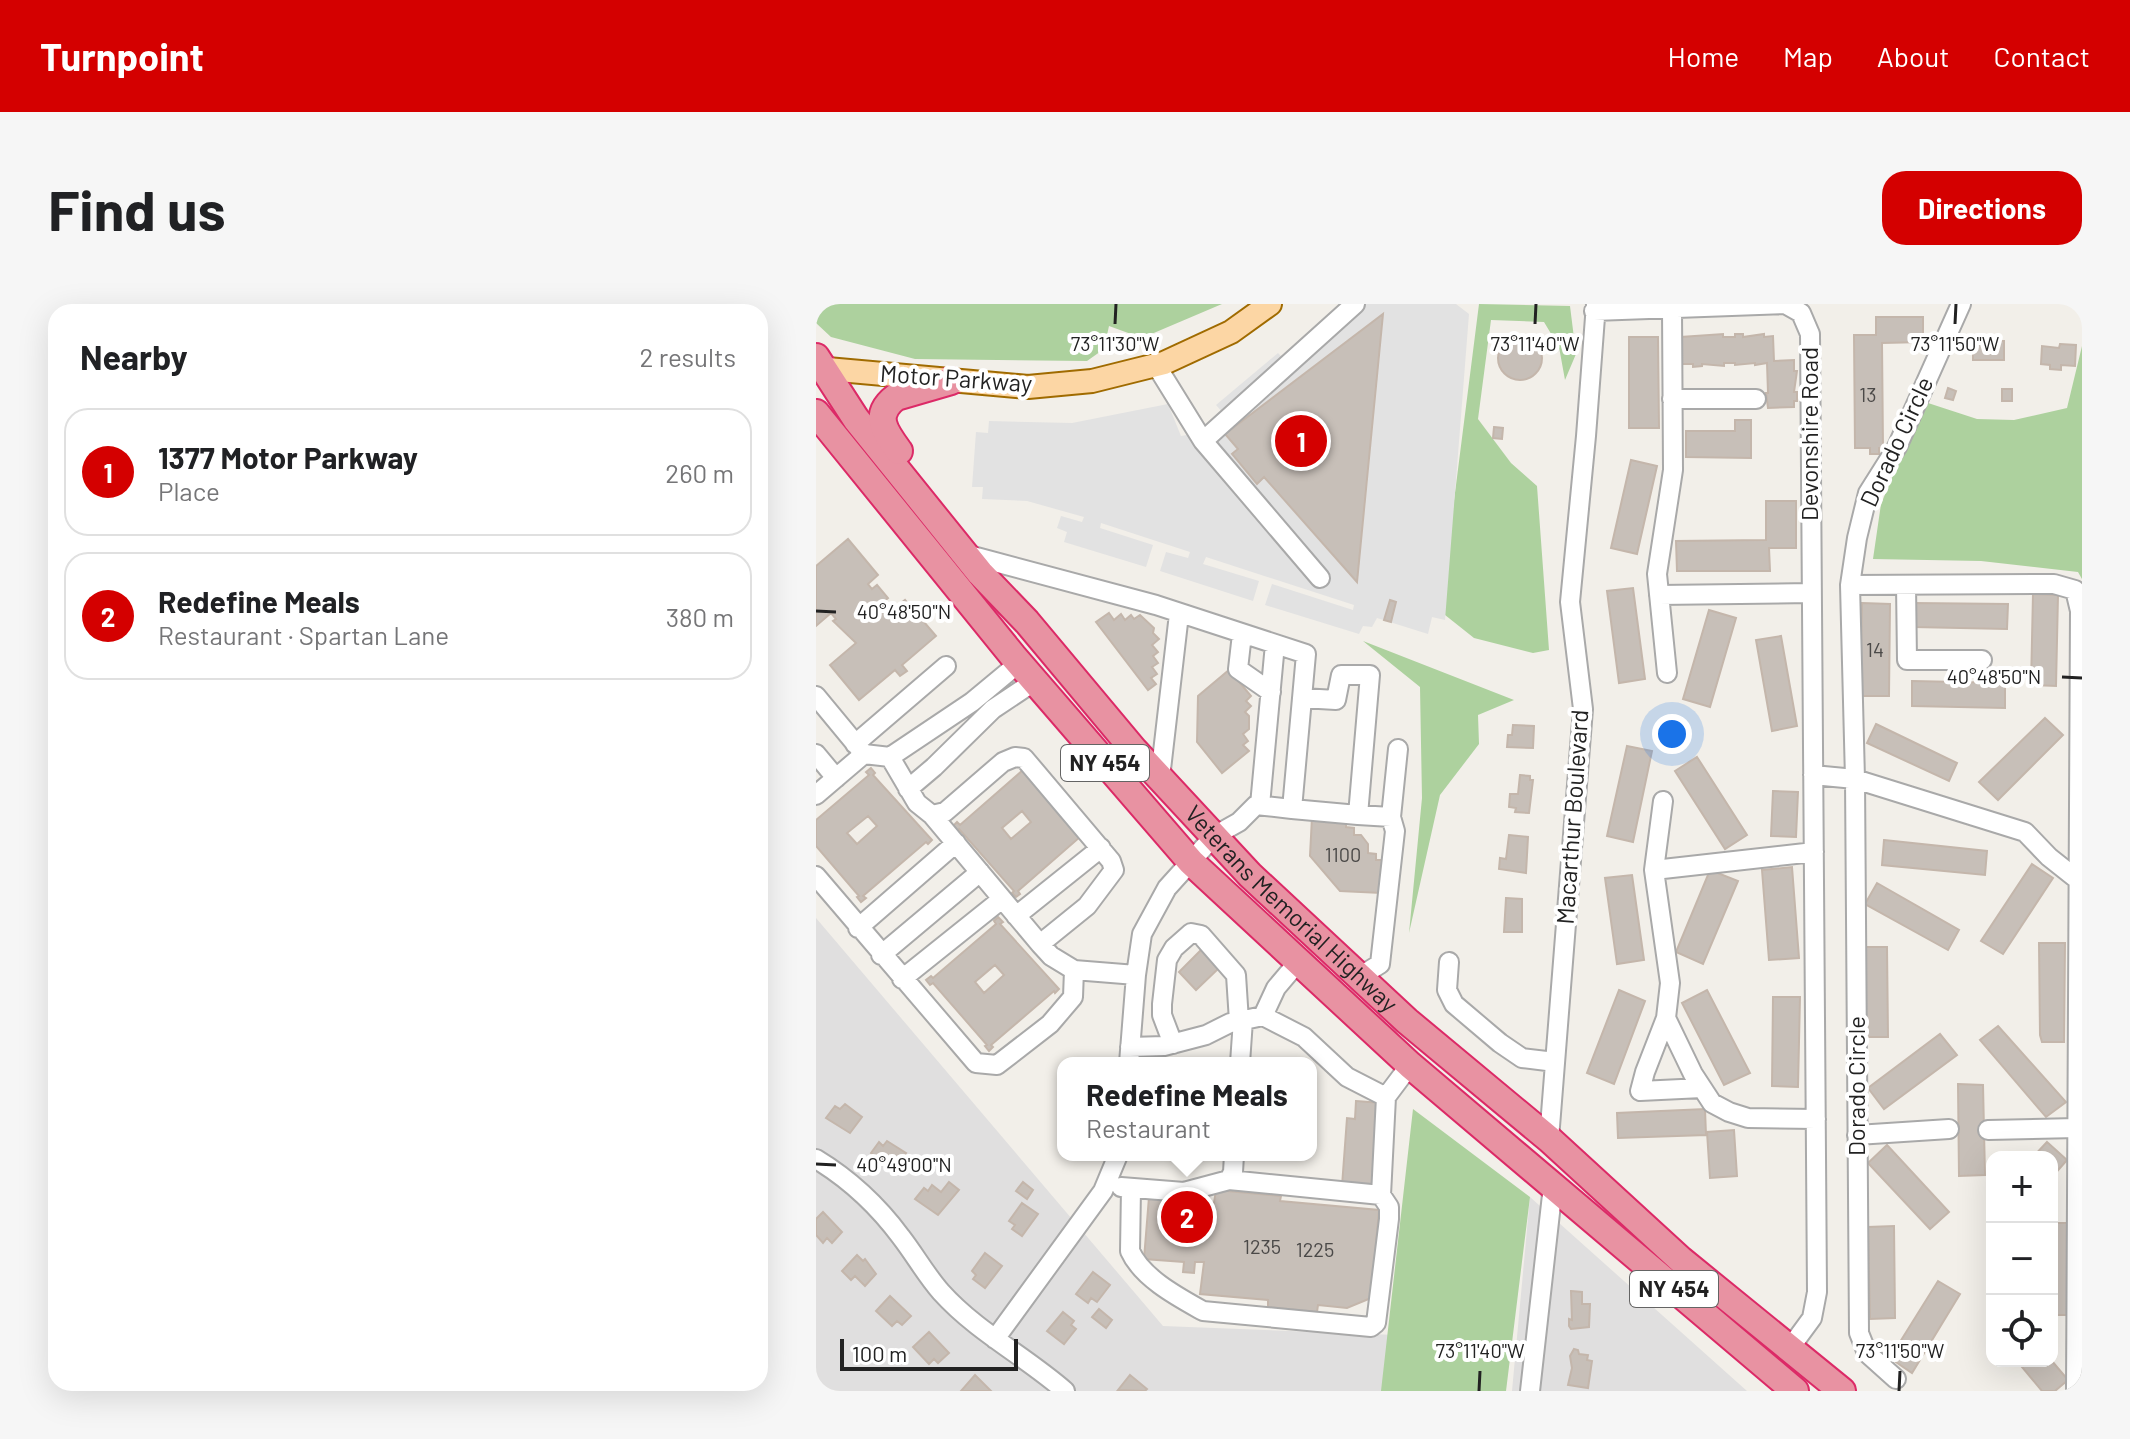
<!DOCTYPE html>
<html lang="en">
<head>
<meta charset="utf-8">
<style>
	:root { --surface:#fff; --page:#f6f6f6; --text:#202124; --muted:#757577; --line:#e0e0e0; --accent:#d40000 }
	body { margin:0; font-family:Barlow,sans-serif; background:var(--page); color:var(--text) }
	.controls { position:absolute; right:24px; bottom:24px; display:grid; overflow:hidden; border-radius:16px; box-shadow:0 8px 32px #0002 }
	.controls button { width:72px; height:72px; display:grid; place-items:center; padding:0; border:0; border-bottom:2px solid var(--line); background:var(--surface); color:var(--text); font:40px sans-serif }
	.scale { position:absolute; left:24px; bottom:20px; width:178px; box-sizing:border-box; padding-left:8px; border:4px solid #222; border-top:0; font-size:22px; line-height:28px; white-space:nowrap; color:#222; -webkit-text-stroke:6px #fff; paint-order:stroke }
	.you { position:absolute; left:856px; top:430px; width:28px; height:28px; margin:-20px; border:6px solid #fff; border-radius:50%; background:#1a73e8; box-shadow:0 0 0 12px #1a73e833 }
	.badge { display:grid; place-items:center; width:52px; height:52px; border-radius:50%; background:var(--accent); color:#fff; font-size:26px; font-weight:700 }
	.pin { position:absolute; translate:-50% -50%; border:4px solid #fff; box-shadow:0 2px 8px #0006 }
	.popup { position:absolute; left:241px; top:753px; width:260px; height:104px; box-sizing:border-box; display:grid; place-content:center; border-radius:16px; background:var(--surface); filter:drop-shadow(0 2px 6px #0005); font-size:26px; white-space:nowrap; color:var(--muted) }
	.popup b { font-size:30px; color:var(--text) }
	.popup::after { content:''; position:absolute; left:50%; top:100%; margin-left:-16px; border:16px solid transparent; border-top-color:var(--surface) }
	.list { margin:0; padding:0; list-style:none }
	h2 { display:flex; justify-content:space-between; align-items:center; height:104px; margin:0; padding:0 32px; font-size:34px }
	h2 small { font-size:26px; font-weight:400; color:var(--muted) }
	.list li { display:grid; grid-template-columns:52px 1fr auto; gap:24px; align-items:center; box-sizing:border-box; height:128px; margin:0 16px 16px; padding:0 16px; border:2px solid var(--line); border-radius:24px }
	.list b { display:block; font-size:30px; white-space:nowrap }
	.list p { margin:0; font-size:26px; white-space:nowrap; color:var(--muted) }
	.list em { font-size:26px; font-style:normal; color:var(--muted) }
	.icon { flex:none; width:44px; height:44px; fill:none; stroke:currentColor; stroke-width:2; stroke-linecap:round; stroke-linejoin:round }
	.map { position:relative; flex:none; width:1266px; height:1087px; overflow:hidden; border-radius:24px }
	header { display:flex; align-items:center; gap:48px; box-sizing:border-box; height:112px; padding:0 40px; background:var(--accent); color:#fff }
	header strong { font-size:38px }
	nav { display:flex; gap:44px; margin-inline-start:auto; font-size:28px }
	.intro { display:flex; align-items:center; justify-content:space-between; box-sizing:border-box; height:192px; padding:0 48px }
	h1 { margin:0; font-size:56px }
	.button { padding:20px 36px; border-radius:24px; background:var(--accent); color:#fff; font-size:28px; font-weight:700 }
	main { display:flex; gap:48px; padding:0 48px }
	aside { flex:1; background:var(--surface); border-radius:24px; box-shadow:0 8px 32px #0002 }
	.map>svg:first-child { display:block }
	.residential { fill:#e0dfdf }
	.forest { fill:#add19e }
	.parking { fill:#e2e2e2 }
	.building { fill:#c7bfb8; stroke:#c4b6ab; stroke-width:2; fill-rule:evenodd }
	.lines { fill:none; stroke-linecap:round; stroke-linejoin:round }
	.minor-casing { stroke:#a9a9a9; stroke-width:22 }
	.major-casing { stroke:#a06b00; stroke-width:26 }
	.highway-casing { stroke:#dc2a67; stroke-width:30 }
	.minor { stroke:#fff; stroke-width:18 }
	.major { stroke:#fcd6a4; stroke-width:22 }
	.highway { stroke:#e892a2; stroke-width:26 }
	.ticks { fill:none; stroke:#222; stroke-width:3 }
	.labels { text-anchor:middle; stroke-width:8; stroke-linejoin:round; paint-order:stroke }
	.number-label { font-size:20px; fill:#4b4948 }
	.shield { fill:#fff; stroke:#646464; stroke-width:2 }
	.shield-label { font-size:22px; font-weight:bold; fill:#222 }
	.street-label { font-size:24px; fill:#222; stroke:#fff }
	.ticks-label { font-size:20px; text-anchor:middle; fill:#222; stroke:#fff; stroke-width:8; stroke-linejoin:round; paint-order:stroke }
</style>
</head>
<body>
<header>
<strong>Turnpoint</strong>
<nav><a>Home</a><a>Map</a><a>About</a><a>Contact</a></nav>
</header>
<div class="intro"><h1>Find us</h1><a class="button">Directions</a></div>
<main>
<aside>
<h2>Nearby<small>2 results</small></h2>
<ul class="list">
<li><span class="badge">1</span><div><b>1377 Motor Parkway</b><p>Place</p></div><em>260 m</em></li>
<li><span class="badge">2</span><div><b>Redefine Meals</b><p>Restaurant · Spartan Lane</p></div><em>380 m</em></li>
</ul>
</aside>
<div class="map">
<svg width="1266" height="1087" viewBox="0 0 1266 1087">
	<rect width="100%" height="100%" fill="#f2efe9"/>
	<path class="residential" d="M0,614L347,1022L580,1031L577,1087H0Z
		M714,893L931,1087H696Z"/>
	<path class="forest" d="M0,0H406L326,34L293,22L288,45L271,57L99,55L15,33L0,19Z
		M663,0L754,2L760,50L749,76L743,43L728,18L675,16L662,115L695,159L721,182L733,346L717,349L658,334L624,307Z
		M1266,42V275L1262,268L1165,257L1057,255L1065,200L1088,145L1112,99L1161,115L1198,116L1251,104Z
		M547,337L698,396L662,411L663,440L624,491L593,629L606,494L604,383Z
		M597,805L714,893L690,1087H565Z"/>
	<path class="parking" d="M529,0H640L653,10L629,316L616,313L612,330L561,314L556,323L547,322L543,330L449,301L456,280L537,306L538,301L390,253L387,260L443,277L437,297L344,267L350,248L372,254L374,248L285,219L284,224L337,241L330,263L248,238L251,228L241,224L245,212L266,218L268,213L211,197L166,195L167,183H156L160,128L172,129L173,117L256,119L352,100L365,132L371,131L390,124L408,110L400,101L462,49L469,56Z"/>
	<path class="building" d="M567,10L541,278L448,173L441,180L416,150L422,145L409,130Z
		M1060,13H1107V38L1066,39L1067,144H1063V150H1054V144H1039L1038,31H1060Z
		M907,30V33H919V30H927V33L948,30V33L957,32L958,57L978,56V67H981L978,88H981V97H978V103L952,104L950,89H952L951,59L939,61V59L919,61V59H908V62L886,60V62L877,63V60H865V33Z
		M682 54a22 22 0 1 1 44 0a22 22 0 1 1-44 0Z
		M813,33H842L843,124H813Z
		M1157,37H1188V56H1157Z
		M1244,40L1260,41L1259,62L1245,61V66L1234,65V61L1225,60L1226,42L1243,44Z
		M1132,84L1140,87L1137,96L1129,94Z
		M1186,85H1196V97H1186Z
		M919,116H935V154L870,153V127H919Z
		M678,123L687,124L686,135L677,134Z
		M815,156L841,162L821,250L795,244Z
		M950,197H980V244H953L954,267H861L860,237L950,236Z
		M32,235L62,271L52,280L56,285L61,281L72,294L67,298L75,307L89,296L120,332L86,361L91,367L84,372L79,366L43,396L14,361L40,339L17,317L20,315L15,309L0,322V262Z
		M817,284L829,375L803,379L791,287Z
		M1217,290L1242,291L1240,382L1215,381Z
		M574,296L580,298L575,318L568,316Z
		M1046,299L1074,300L1073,392H1044Z
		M1098,299L1192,300L1191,325L1098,323Z
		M893,306L920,314L894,403L867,395Z
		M293,309L298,316L305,310L309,316L315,311L318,315L324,311L338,324L337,329L343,335L336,341L342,348L337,352L342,359L336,363L341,370L335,374L340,380L332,386L280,318Z
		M965,332L981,422L956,427L940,336Z
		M413,366L435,392L430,397L435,402L429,408L433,412V425L427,430L432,437L427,441L433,447L406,469L381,438L382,392Z
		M1096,377L1189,379V404L1096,402Z
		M1229,414L1247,431L1182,496L1163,478Z
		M1060,420L1141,459L1133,477L1051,439Z
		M697,421L718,422L717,444L691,443L692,431H696Z
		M811,442L836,447L817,538L791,532Z
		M881,453L931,531L909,545L859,467Z
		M55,464L59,469L57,471L116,536L112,540L110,538L47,592L50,594L45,598L41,593L43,592L0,542V516L53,471L50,468ZM52,512L61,522L41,540L31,529Z
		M207,466L264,533L202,587L204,590L200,593L196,589L198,587L143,525L141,527L137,522L141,518L144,521ZM206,507L215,518L195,535L186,524Z
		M704,471L714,472V476H717L713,509L699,508L700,504L693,503L694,490H702Z
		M957,487L982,488L980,533L955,532Z
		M496,513L530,515V523L538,524V531H545L552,540V549L560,550V556H567L565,589L524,587L494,552Z
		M693,531L712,533L710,569L683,565L684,554L690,555Z
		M1068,536L1171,547L1169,571L1066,561Z
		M1216,560L1237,574L1187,650L1165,637Z
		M976,563L983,654L953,656L946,566Z
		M894,566L922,577L887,660L860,648Z
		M816,571L828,656L801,660L789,574Z
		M1061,579L1143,626L1132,646L1049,600Z
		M690,594L706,595V628H688Z
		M182,613L187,618L184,620L243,685L239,689L238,687L175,741L177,743L173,747L169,742L171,741L117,679L114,681L110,676L115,672L117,674L180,620L178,617ZM179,661L188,671L168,689L159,678Z
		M1223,639H1249L1248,738H1226L1224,731Z
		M1046,643H1071L1072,733H1047Z
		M385,646L403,664L380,686L363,668Z
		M803,686L829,697L798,780L771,769Z
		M891,686L934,769L908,781L866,699Z
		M957,693H984L982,783L956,782Z
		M1182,722L1250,798L1230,813L1164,736Z
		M1124,730L1141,751L1068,805L1052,784Z
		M1142,780L1167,781L1169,871L1143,872Z
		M540,797L565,799L559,883L526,882L531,814L539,815Z
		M29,800L46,813L34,829L10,814L19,802L24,805Z
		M889,805L890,831L802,834L801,809Z
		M918,826L921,872L894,874L891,828Z
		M71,837L90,849L78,866L55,849L63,838L67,842Z
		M1231,838L1251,856L1236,873V853H1217Z
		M1071,841L1133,908L1114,925L1052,859Z
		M133,878L143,886L122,911L99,895L108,884L112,887L116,881L125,888Z
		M207,878L217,886L211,895L200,887Z
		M400,886L465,892L464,897L563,906L555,994L531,1004L502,1001L501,1008L452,1003V996L384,990L388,958H379L378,969L367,968L368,958L328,955L333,893L398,899Z
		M206,899L222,910L206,932L196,925L199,921L193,917Z
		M7,908L26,928L16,939L11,934L7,939L0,931V915Z
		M1236,919H1252L1253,1011H1236Z
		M1078,922L1079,1014L1054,1015L1052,923Z
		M169,949L186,962L169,984L157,975L160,971L156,967Z
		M41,951L47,957L49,955L60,970L49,982L39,972L35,976L26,967Z
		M277,968L294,981L281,998L275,994L272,999L260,990Z
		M1122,977L1144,990L1096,1069L1074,1054Z
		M755,987L766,988V1000H774L773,1023L755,1025L753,1022V1015L756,1016Z
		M74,992L95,1012L86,1021L81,1017L76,1022L60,1007Z
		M283,1005L296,1016L290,1024L276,1013Z
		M247,1008L258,1017L255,1021L260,1025L248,1040L231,1027Z
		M113,1028L133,1049L122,1059L118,1055L113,1060L97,1043Z
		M758,1045L762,1046L763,1050L772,1051L771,1056L776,1057L772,1084L752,1081L756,1064L754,1052Z
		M1201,1057H1236L1252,1076L1239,1087H1226Z
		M159,1071L175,1087H145Z
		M314,1071L331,1085L329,1087L302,1086Z"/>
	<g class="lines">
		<g class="minor-casing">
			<path id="minor" d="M778,7L969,0L985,9L994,30L1001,988L996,1014L974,1044
				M340,61L387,137L504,274
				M856,95H940
				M387,137L539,0
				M149,250L340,301L490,350L476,505L440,501L423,518L398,532L351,584L326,630L320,671L313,759
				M1034,281L1238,280L1259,286L1264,307L1260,1087
				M1090,281L1091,356H1166
				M843,291L995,289
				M426,330L422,365L455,388
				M851,369L841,270L857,166L856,6
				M0,392L48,450L74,453L156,398L203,359
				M486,394L520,396L525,371H554L542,511L575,513L582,445
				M39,440L130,362
				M0,450L20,474
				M74,453L101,499L116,511L129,508L187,458L199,453L208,454L295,557L298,566L271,602L224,640L116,511
				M997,471L1039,475L1209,528L1233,553L1262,576
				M344,474L363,310
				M92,485L118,463L177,405L219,377
				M0,491L48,450
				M847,497L838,566L854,679L850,714L877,770L896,799L913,808L932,814L1000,815
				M444,501L459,340
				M476,505L542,511
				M838,566L998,548
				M0,572L160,759L181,761L234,720L257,693L258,666L235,652L224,640
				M200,612L285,544
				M42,624L140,539
				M65,651L164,568
				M633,658L631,686L638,700L684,739L706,754L739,758
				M258,666L320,671
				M543,673L564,660L579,527L575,513
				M86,675L186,595
				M447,712L488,733L531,773L570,793L594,761
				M850,714L829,768L824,787L886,784
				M357,740L346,711V700L351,656L358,644L375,629L385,631L420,671L423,717
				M314,743L348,742L390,731L414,719L447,712L460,684L482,658
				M424,759L427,716
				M1172,826L1261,824
				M1041,831L1133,825
				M733,835L767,405L754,298L770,132L780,0
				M0,855C33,875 62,902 85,933C99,951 110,971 125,988C161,1028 209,1052 249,1087
				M413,876L565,891
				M305,883L368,888L413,876L417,868L418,851
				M315,884L314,947C326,974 362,993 387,1007L555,1023L560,1019L573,915V903L565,891L570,793
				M179,1035L287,887L302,851
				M1080,1075L1051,1049L1043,1029L1039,475L1034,281L1041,234L1052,189L1081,143L1145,0
				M714,1087L737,882"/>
		</g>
		<g class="major-casing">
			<path id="major" d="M0,64L212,83L276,77L348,59L415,28L454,0"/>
		</g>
		<g class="highway-casing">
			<g id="highway">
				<path id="s1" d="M0,53L40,115L164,269L211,318L318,446L434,571L591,717L733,835L865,956L1026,1087"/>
				<path d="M0,109L197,352L375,558L594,761L979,1087"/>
				<path d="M83,147C69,128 56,111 80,93L135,77"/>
			</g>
		</g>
		<use href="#minor" class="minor"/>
		<use href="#major" class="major"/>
		<use href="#highway" class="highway"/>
	</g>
	<path class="ticks" d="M299,20L300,0M719,20L720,0M1139,20L1140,0M0,307L20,308M1246,373L1266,374M0,860L20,861M663,1087L664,1067M1083,1087L1084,1067"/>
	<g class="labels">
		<g class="number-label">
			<text x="1052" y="98">13</text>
			<text x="1059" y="353">14</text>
			<text x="527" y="558">1100</text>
			<text x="446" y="950">1235</text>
			<text x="499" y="953">1225</text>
		</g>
		<g class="shield">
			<rect x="245" y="441" width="88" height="36" rx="6"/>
			<rect x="814" y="967" width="88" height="36" rx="6"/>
		</g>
		<g class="shield-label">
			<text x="289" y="467">NY 454</text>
			<text x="858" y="993">NY 454</text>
		</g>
		<g class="street-label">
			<text transform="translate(140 75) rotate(4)" y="8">Motor Parkway</text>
			<text transform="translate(994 130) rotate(-90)" y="8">Devonshire Road</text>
			<text transform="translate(1081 138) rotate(-65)" y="8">Dorado Circle</text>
			<text transform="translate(757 513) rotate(-86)" y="8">Macarthur Boulevard</text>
			<text dy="8" stroke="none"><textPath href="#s1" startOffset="730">Veterans Memorial Highway</textPath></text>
			<text transform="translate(1041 782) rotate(-90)" y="8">Dorado Circle</text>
		</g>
	</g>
	<g class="ticks-label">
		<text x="299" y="47">73°11'30"W</text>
		<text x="719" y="47">73°11'40"W</text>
		<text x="1139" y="47">73°11'50"W</text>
		<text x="88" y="315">40°48'50"N</text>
		<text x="1178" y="380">40°48'50"N</text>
		<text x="88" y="868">40°49'00"N</text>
		<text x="664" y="1054">73°11'40"W</text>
		<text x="1084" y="1054">73°11'50"W</text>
	</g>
</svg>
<div class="controls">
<button>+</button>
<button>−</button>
<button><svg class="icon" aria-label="locate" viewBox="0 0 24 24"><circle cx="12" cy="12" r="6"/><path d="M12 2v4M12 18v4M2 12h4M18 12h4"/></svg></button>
</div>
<div class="scale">100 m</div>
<div class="you"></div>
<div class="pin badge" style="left:485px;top:137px">1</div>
<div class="pin badge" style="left:371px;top:913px">2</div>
<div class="popup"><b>Redefine Meals</b>Restaurant</div>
</div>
</main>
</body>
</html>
